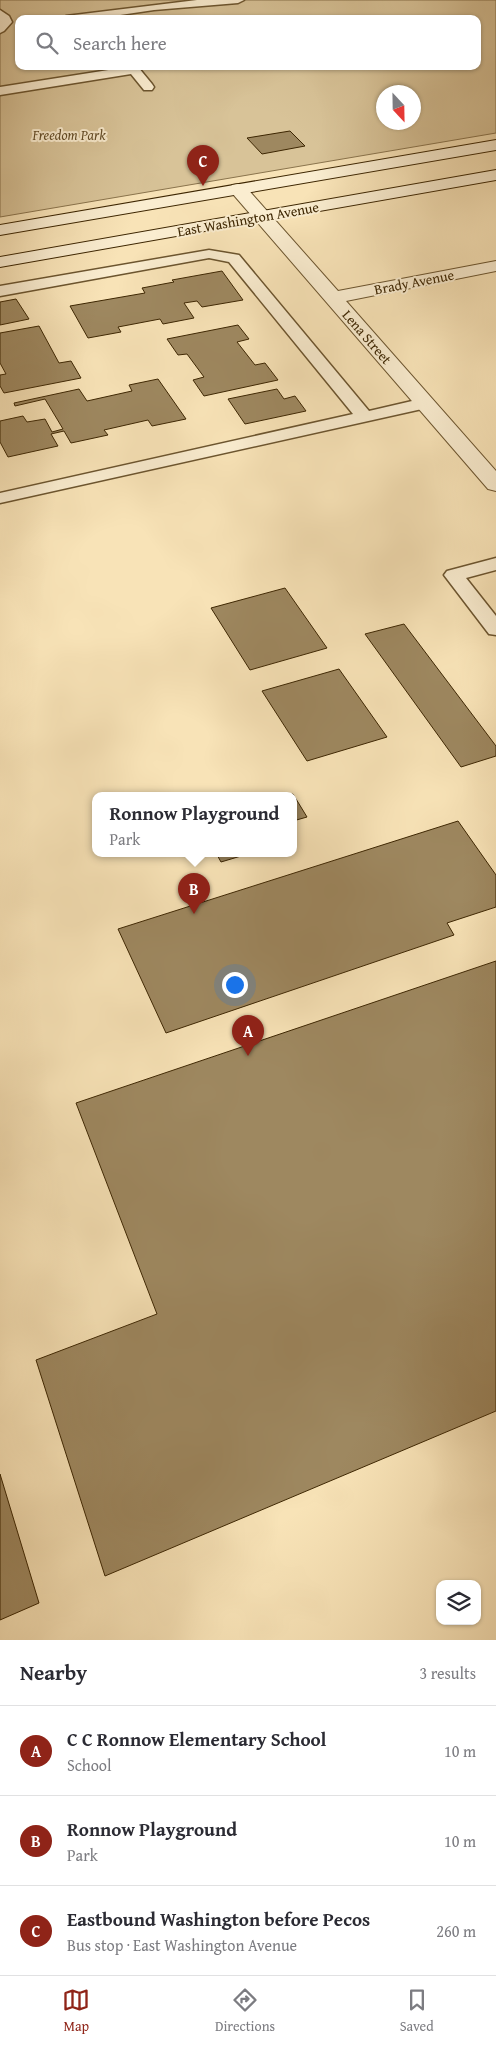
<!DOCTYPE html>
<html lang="en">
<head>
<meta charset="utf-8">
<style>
	:root { --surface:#fff; --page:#f7f7f7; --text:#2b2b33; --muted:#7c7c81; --line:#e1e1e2; --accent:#8f2418 }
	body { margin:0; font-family:"Gentium Book Plus",serif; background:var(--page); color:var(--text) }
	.controls { position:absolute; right:15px; bottom:15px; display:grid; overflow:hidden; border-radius:10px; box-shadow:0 1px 4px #0004 }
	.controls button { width:45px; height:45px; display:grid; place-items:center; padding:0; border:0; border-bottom:1px solid var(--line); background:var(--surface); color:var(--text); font:25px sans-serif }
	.compass { position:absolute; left:376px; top:85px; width:45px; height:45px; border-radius:50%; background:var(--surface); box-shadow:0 1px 4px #0004; rotate:158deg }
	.you { position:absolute; left:234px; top:984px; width:18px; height:18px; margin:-12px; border:4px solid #fff; border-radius:50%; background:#1a73e8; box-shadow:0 0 0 8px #1a73e833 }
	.badge { display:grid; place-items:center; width:32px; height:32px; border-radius:50%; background:var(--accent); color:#fff; font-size:16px; font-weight:700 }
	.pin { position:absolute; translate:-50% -41px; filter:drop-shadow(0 1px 2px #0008) }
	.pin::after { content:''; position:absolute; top:26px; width:18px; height:15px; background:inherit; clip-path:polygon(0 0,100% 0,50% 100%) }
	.popup { position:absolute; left:92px; top:792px; width:205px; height:65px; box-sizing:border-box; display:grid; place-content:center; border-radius:10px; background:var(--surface); filter:drop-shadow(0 1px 4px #0005); font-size:16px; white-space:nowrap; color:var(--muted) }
	.popup b { font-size:19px; color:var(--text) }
	.popup::after { content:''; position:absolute; left:50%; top:100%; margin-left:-10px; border:10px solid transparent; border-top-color:var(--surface) }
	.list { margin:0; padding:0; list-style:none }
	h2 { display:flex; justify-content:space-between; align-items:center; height:65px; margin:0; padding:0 20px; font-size:21px }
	h2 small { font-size:16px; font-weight:400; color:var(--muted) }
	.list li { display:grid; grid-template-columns:32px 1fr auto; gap:15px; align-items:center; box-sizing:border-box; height:90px; padding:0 20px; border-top:1px solid var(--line) }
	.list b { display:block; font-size:19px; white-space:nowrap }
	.list p { margin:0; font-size:16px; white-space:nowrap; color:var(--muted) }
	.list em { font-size:16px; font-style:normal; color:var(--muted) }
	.icon { flex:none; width:28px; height:28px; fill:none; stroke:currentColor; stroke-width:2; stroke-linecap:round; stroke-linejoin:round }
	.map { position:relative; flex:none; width:496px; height:1640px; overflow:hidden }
	.search { position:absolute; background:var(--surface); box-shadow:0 1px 4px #0004; left:15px; right:15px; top:15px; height:55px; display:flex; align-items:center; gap:12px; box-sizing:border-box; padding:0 18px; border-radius:10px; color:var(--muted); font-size:19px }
	.sheet { height:335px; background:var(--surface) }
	nav { display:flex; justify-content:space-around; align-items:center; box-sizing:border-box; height:70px; border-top:1px solid var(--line); background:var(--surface); font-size:14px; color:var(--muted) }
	nav a { display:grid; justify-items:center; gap:2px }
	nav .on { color:var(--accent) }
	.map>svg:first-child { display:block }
	.green { fill:#d8c398; stroke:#8a744d; fill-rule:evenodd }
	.building { fill:#9e8860; stroke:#3d2602 }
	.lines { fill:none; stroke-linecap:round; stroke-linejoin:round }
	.service-casing { stroke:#6c552f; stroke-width:3 }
	.minor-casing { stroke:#6c552f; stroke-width:2 }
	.secondary-casing { stroke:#3d2602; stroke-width:2 }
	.service { fill:#faedd0; fill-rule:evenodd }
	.minor { fill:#faedd0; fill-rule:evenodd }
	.secondary { fill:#faedd0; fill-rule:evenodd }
	.labels { text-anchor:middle; stroke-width:4; stroke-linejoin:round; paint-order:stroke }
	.far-park-label { font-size:14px; font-style:italic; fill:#644d28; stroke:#faedd0 }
	.far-street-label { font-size:14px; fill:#3d2602; stroke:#faedd0 }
</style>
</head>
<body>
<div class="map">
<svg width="496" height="1640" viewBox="0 0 496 1640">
	<rect width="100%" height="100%" fill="#f8e3b7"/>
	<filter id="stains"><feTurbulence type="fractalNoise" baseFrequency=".004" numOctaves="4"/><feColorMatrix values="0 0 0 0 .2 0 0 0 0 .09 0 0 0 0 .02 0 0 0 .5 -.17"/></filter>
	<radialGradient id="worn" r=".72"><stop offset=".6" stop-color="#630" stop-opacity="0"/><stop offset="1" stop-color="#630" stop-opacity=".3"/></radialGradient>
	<path class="green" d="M0,0H496V133L0,217ZM19,19H477V66H19ZM384,92H414V122H384Z"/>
	<path class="building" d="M290,131L305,146L262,154L247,138Z
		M222,271L243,300L202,307L197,301L184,303L194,318L163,324L160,319L118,327L121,332L88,338L70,306L145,293L142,288L174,282L172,280Z
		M16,299L29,319L0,325V302Z
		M238,325L249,339L237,342L255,365L265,363L278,380L204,396L193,380L204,377L187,354L178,355L167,339Z
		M39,326L59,363L71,361L81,378L4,393L0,386V375L6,374L0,363V333Z
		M158,379L186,419L152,426L148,420L104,430L108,435L71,443L64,431L51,434L58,446L8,457L0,442V421L23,416L27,422L45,419L52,432L63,429L45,399L15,406L14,403L79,389L87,401L132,391L129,385Z
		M277,389L284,399L295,396L306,411L245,424L228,399Z
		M285,588L327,648L250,670L211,608Z
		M404,624L496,746V756L461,767L365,634Z
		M339,669L387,737L307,761L262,691Z
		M293,794L307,817L293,821V795H289Z
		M458,821L496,875V907L447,923L454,935L166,1033L118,929Z
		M216,853H251L221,862Z
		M496,961V1411L105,1576L36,1360L157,1314L76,1103Z
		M0,1474L39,1603L0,1620Z"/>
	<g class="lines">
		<g class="service-casing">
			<path id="service" d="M197,0H244L238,3L154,10L93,19H60L66,16Z
				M0,10L9,16L12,22L4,31L0,33Z
				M134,66L138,67L152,84L154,87L152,90H144L131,74L0,95V87Z
				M209,250L239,255L369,411L425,398L431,399L433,403L431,407L0,503V493L353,414L229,262L209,258L0,296V286Z
				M496,558V570L466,578L496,616V635L489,634L444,575L447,571Z"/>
		</g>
		<g class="minor-casing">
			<path id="minor" d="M238,184L244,185L338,291L496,261V271L346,301L496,471V491L488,489L232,193L230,189L232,185Z"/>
		</g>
		<g class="secondary-casing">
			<path id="secondary" d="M496,140V150L0,235V225Z
				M496,170V180L0,267V257Z"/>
		</g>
		<use href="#service" class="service"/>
		<use href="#minor" class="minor"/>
		<use href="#secondary" class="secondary"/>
	</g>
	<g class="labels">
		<g class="far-park-label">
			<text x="69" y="140">Freedom Park</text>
		</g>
		<g class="far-street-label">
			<text transform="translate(248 219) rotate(-10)" y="5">East Washington Avenue</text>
			<text transform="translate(414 282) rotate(-11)" y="5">Brady Avenue</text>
			<text transform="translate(367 337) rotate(49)" y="5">Lena Street</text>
		</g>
	</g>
	<rect width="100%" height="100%" filter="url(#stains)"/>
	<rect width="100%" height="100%" fill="url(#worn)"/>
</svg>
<div class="controls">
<button><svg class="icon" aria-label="layers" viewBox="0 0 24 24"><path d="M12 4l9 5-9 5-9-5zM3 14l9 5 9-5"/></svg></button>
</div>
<svg class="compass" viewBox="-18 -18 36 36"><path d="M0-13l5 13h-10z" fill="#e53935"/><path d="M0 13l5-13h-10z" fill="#7c7c81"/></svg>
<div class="you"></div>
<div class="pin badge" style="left:248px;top:1056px">A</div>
<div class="pin badge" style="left:194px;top:914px">B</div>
<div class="popup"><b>Ronnow Playground</b>Park</div>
<div class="pin badge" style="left:203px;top:186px">C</div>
<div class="search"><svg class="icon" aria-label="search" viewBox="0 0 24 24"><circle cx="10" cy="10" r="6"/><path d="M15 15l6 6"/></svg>Search here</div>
</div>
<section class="sheet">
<h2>Nearby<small>3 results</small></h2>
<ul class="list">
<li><span class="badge">A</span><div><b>C C Ronnow Elementary School</b><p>School</p></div><em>10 m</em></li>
<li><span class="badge">B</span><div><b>Ronnow Playground</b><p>Park</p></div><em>10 m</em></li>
<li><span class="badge">C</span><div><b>Eastbound Washington before Pecos</b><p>Bus stop · East Washington Avenue</p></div><em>260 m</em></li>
</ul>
</section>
<nav>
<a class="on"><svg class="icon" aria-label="map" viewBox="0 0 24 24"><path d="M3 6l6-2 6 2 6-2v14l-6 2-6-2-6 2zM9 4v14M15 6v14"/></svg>Map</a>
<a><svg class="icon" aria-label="directions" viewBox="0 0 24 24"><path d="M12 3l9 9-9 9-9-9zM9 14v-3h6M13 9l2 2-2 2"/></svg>Directions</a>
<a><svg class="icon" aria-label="saved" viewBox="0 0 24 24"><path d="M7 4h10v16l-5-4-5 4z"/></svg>Saved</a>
</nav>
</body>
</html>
